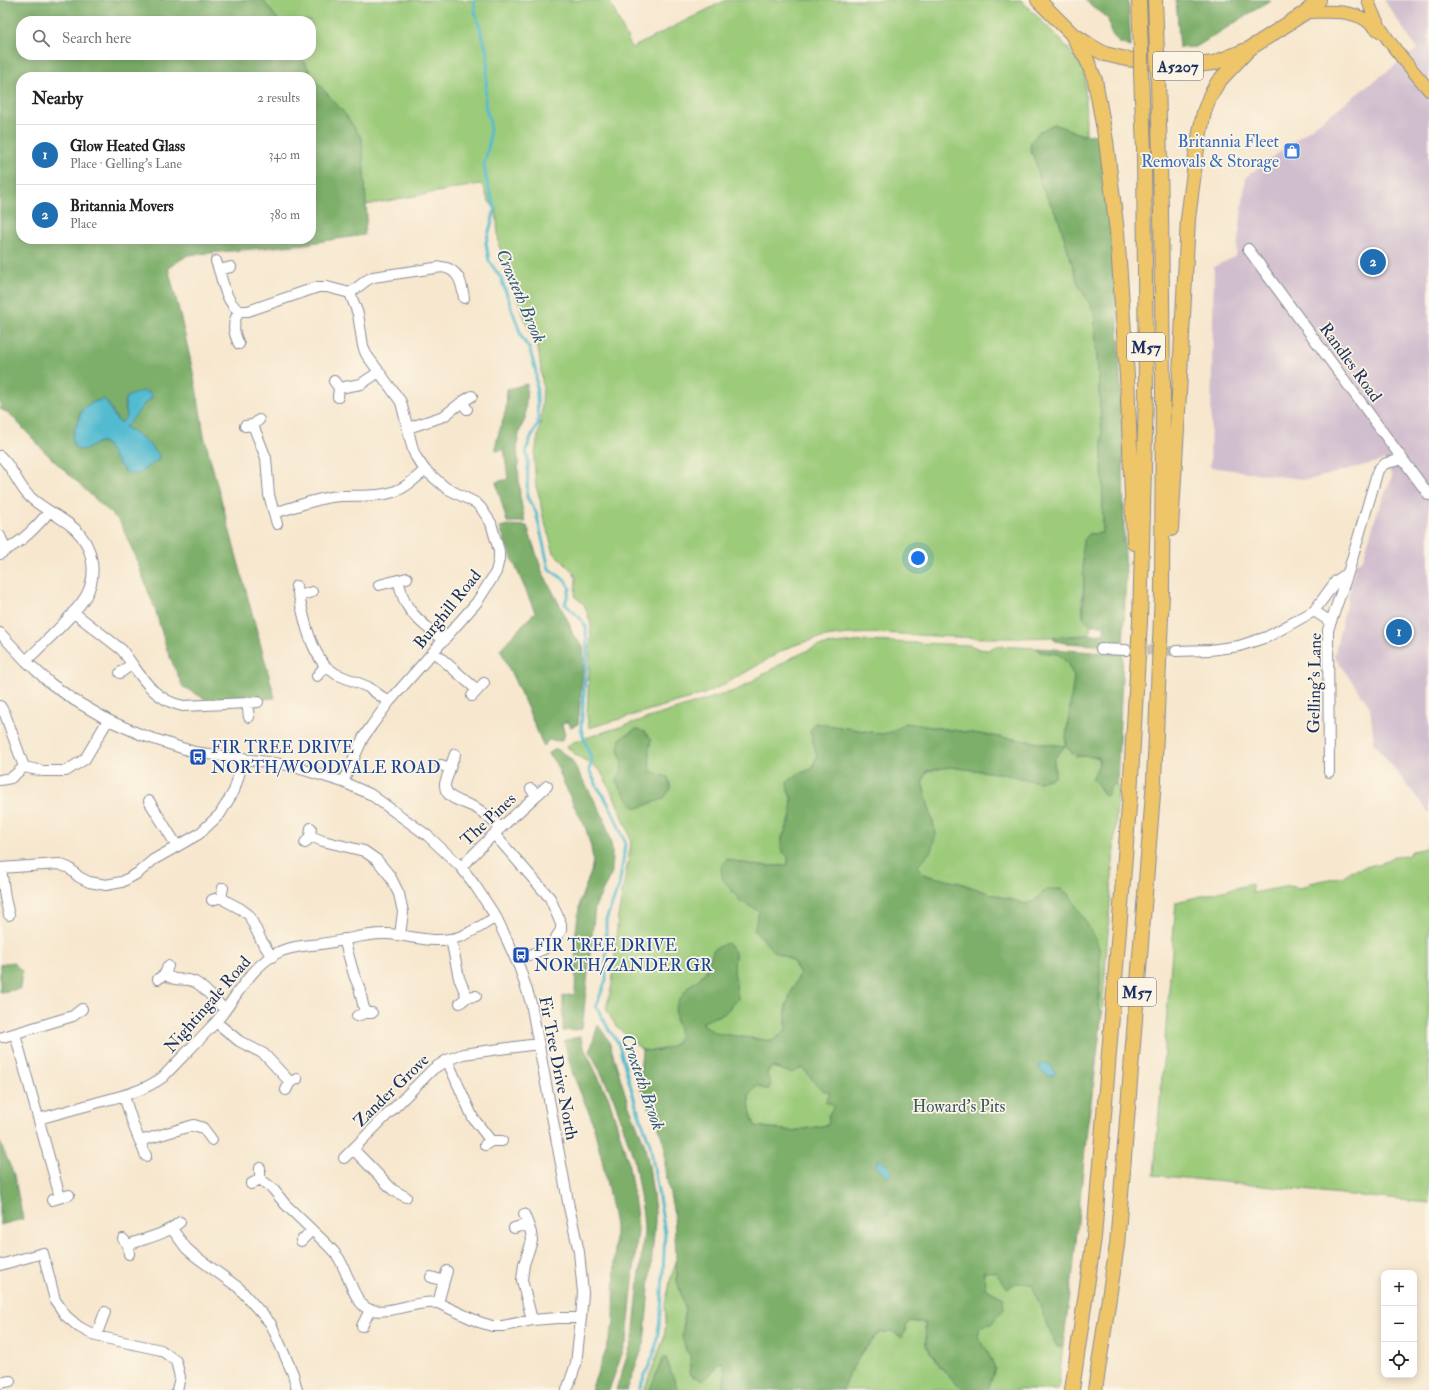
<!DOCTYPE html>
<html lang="en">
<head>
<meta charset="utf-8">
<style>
	:root { --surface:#fff; --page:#f6f6f6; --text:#222; --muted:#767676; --line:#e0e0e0; --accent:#1f6fb2 }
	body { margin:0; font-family:"IM FELL Double Pica",serif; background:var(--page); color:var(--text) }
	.controls { position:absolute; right:12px; bottom:12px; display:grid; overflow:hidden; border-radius:8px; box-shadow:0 2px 10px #0003 }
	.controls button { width:36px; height:36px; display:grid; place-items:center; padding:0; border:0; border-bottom:1px solid var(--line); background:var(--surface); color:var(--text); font:20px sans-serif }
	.you { position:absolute; left:918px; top:558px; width:14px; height:14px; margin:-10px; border:3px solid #fff; border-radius:50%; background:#1a73e8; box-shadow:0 0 0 6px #1a73e833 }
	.badge { display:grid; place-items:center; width:26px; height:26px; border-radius:50%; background:var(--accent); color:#fff; font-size:13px; font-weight:700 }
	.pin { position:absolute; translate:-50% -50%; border:2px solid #fff; box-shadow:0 1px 4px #0006 }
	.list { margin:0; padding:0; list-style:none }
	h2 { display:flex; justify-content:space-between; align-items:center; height:52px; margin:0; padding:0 16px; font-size:17px }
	h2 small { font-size:13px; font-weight:400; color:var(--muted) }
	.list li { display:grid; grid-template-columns:26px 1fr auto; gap:12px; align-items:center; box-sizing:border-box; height:60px; padding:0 16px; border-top:1px solid var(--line) }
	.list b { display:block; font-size:15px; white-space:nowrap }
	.list p { margin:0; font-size:13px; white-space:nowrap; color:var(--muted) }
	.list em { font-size:13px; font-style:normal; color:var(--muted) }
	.icon { flex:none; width:22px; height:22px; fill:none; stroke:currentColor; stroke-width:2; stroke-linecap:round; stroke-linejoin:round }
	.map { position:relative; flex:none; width:1429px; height:1390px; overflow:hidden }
	.search { position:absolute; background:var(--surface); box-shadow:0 2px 10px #0003; left:16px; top:16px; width:300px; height:44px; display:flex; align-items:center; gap:10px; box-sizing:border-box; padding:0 14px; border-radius:16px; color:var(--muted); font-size:15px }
	.panel { position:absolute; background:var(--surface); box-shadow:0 2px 10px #0003; left:16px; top:72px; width:300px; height:172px; border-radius:16px }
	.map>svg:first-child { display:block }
	.industrial { fill:#d0bdce }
	.green { fill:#9ccb7a; stroke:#5c7d6c }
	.forest { fill:#7daf6a; stroke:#4c6f64; fill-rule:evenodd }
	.water { fill:#53bbd0; stroke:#377597 }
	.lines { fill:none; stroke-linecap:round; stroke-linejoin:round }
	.stream { stroke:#53bbd0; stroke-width:3 }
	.minor-tunnel { stroke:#cbc2b8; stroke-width:10; stroke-dasharray:10 5; stroke-linecap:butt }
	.minor-casing { stroke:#898b96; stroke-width:12 }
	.major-casing { stroke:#898b96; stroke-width:14 }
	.highway-casing { stroke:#898b96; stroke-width:16 }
	.minor { stroke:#fff; stroke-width:10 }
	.major { stroke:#eec569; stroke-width:12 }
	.highway { stroke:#eec569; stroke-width:14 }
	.highway-bridge-casing { stroke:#898b96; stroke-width:16; stroke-linecap:butt }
	.highway-bridge { stroke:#eec569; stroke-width:14 }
	.labels { text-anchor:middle; stroke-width:3.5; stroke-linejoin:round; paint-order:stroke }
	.shield { fill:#fcf5e5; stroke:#5e6a86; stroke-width:1 }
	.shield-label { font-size:16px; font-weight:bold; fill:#1b2f5e }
	.shop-label { font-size:17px; fill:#366cbe; stroke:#fcf5e5; text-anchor:end }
	.street-label { font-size:17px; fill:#1b2f5e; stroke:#fcf5e5 }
	.transit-label { font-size:17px; fill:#164399; stroke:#fcf5e5; text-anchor:start }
	.park-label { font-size:17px; fill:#3b5665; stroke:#fcf5e5 }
	.water-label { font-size:18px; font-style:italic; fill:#2c5980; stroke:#fcf5e5 }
</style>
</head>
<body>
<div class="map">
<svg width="1429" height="1390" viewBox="0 0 1429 1390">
	<rect width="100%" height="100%" fill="#fcf5e5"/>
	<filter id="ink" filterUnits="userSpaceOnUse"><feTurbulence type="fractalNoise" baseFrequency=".025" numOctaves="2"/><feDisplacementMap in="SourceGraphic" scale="8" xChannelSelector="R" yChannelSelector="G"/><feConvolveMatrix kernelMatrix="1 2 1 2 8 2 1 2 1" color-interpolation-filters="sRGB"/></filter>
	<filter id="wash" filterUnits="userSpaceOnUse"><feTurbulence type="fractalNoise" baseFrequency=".012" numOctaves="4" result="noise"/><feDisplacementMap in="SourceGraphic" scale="16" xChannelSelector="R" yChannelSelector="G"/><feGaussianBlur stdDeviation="0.9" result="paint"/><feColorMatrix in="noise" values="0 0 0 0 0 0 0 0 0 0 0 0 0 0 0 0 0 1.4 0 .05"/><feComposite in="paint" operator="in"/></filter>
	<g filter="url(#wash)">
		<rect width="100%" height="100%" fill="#f7e7ce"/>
		<path class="industrial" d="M1384,0H1429V813L1374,743L1370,707L1334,656L1356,563L1363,559L1377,513L1392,476L1384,460L1308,480L1210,467L1214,267L1236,256L1246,177L1417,49Z"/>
		<path class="green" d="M263,0H609L632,48L726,0H1021C1035,15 1082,57 1085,75L1086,134L1082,135L1054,124L1030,149L1037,165L1041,186L1058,217L1079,286L1094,311L1102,435L1103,533L1089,534L1082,600L1083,617L1091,625L1089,635C1044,638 999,639 955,637C903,635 848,627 798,644C785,648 774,656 763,662C743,674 724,685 704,694L589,728L587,716L591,625L584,604L575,597L576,578L573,572L554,553L542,513L540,499L536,486L534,459L541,420L543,388L539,354L506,271L503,255L499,246L496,210L488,200L484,188L480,184L366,205L362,139L345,114L315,80L300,55H311V21H279Z
			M864,641L970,645L979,649L988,650L996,646L1037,648L1040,652L1058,654L1067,663L1074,676L1065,746L1076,756L1099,757V764L1093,779L1098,785L1104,795L1112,785L1117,784L1118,792L1102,1014L1098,1008L1100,982L1096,939L1068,894L1042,893L1035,901L1026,904L985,892L960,883L933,877L923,874L918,866L936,834L922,782L927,771L950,767L1004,774L1039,782L1055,770L1054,759L1064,746L1047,744L905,723L892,732L882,734L815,723L810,731L817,756L812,769L798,774L788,791C797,807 789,823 782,838L788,857V865C764,868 750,865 727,859L740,901L759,911L773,951L792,960L800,974L792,990L786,1006V1031L772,1041L715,1033L701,1022L714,1017L724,1014L738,999L734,971L735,952L714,949L706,971L698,980L689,986L676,1019L679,1030L678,1042L669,1048L652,1051L642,1050L616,1026L606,1009L612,985L618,917L631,844L628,830L615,799L600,770L575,754L567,747L571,743L582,739L737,690L791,658L818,646Z
			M1429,841V1203L1154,1175L1176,902L1252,884L1253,893L1289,886L1300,888L1307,886L1310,883L1344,876L1350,871L1388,861L1395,857L1407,856L1412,851L1426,848Z
			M773,1067L781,1069L803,1068L820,1089L831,1093L834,1106L828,1116L829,1120L828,1125L792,1131L755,1126L750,1110L749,1095C755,1087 766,1080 768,1070Z
			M676,1262L677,1280L685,1308L683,1337L686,1350L691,1357L689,1374L709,1375L719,1362L724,1363L725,1375L723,1390H678L665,1356L659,1367L650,1390H644L664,1338L666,1321L665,1305L671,1277Z
			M983,1271L995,1272L1017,1283L1032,1284L1056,1346H1063L1058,1390H987L988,1389L978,1336L981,1326L1003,1298L985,1288Z
			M909,1321L925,1323L926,1346L940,1366L955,1383L965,1390H842L848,1375L861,1354L879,1333L892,1331Z"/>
		<path class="forest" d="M0,0H263L279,21H21V55H300L315,80L345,114L362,139L367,217L364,235L304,244L188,255L168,268C183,324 196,379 204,436L275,698L213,703L183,687L167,650L155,609L135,556L120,522L48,455L9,413L0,409ZM21,77H311V239H21ZM150,400C140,407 134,418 125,427L145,440L125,472C117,462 113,450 103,442H99L87,449L73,430L77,423L80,412L107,402L118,421L122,423L127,417L124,402Z
			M1085,0H1128L1131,47L1119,43L1112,34L1108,19Z
			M1176,0H1271L1196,47L1180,48Z
			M1054,124L1082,135L1102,134L1116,274L1123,438L1124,534L1126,576L1123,647L1066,643L1055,641L1053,637L1104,634V625H1091L1083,617L1084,587L1082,546L1084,540L1089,534L1103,533L1102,435L1094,311L1079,286L1058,217L1041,186L1037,165L1030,149L1031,142L1039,132Z
			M527,384L525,419L520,430L517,444L520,497L525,522H507L496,482L508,479L504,449L496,451V443L506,409L507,389Z
			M508,525L527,526L542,571L569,623L573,635L583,645L584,660L578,724L571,728L568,721L562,724L565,735L561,741L548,740L544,747L526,705L500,649L535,612L506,544L500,527Z
			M1037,648L1123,654L1117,784L1112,785L1107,796L1104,795L1098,785L1092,779L1099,764V757L1076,756L1065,746L1054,759L1055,770V777L1039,782L1004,774L950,767L927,771L922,782L936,834L931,851L918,866L923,874L933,877L960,883L985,892L1026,904L1035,901L1042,893L1049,889H1061L1069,894L1096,939L1100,952V982L1098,1008L1102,1014L1094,1081L1087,1129L1073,1272L1063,1346H1057L1048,1328L1032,1284L1017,1283L1007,1288L995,1272L984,1271L985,1288L1003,1298L1004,1309L991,1324L981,1326L978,1336L988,1352L995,1369L988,1390H965L955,1383L940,1366L926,1345L925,1323L909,1321L902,1338L892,1331L879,1333L861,1354L848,1375L842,1390H723L725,1375L723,1362H719L709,1375L702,1381L689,1374L691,1357L686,1350L682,1337L685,1308L677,1280L674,1214L665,1170V1148L658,1125L639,1086L642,1050C657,1052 666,1050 678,1042L679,1030L676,1019L675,1009L679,1000L689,986L698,980L706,971L714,949L727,943L735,952L734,971L738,999L724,1014L714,1017L702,1023L715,1033L772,1041L786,1031V1006L792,990L800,974L792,960L773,951L754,930L759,911L740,901L722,878L721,867L727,859C750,865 763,868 788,865V857L781,850L782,838L790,821L792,799L788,791L787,782L798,774L812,769L817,756L810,731L815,723L882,734L892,732L905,723L1047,744L1065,746L1074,676L1067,663L1058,654L1040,652ZM773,1067L791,1073L803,1068L820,1089L830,1093L825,1102L834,1106L828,1116L829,1120L828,1125L792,1131L755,1126L750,1110L749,1095L757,1085L764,1089H769L771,1082L767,1076L768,1070Z
			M636,729L645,732L651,740L649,751L650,769L655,773L668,777L671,789L663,799L638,808L632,806L616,781L621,773L622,761L618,750L620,739Z
			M557,749L571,759L601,812L607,828L612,848V872L595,907L582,1029L563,1031V996L575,994L576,959L574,945L580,901L591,872L593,860L591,847L585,826L573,804L556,764L548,753Z
			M13,962L22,971L20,989L0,992V964Z
			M598,1025L609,1041L628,1103L644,1143L649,1166L655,1211V1222L644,1344L627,1390H616L633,1339L644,1231L643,1214L634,1159L614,1099L590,1051Z
			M581,1036L582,1044L609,1099L628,1161L636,1210L638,1230L627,1340L609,1390H591L607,1348L614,1322L615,1225L602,1159L591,1117L573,1075L564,1041Z
			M0,1142L14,1175L23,1219L0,1225Z
			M665,1356L678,1390H650L659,1367Z"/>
		<path class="water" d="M142,391L150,393L152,397L150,400L144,404L133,419L125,427L145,440L159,455L158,460C151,464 143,471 136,474C122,478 112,450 104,442H99L87,449L78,450C68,440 74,433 78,422C80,416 81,410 86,406C91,402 98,401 104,399C111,405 113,420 121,423L127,417C125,395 120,400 142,391Z
			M1044,1063C1051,1064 1053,1067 1055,1074L1053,1076H1048L1040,1070V1065Z
			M878,1159C885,1162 888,1166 892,1173L888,1176L884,1174L876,1166Z"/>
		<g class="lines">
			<path class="stream" d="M474,0L475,12L488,55L485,106L490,123L489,144L484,165L487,183L495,209L486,243L489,261L501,278L522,338L530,350L536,372L538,424L531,437L526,450L528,461L527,497L536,512L549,569L565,580L570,588L565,604L580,618L586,627L587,654L581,729L592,761L589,770L598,788L604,796L613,813L625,842L623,862L619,886L606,920V980L596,1006L609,1030L618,1042L636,1105L650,1144L665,1233L661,1313L655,1351L639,1390"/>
		</g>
	</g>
	<g filter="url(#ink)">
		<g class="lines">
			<path class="minor-tunnel" d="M1132,650L1176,651"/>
			<g class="minor-casing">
				<path id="minor" d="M1248,249L1429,495
					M216,261L219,270L231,267
					M219,270C224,286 226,301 239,311C232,323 233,332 239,344
					M239,311H248L318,287H327L350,293L367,280L373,277L442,267C459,269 462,284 464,298
					M334,381L339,388L338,397
					M339,388L361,384L379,372
					M467,409L462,402L472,396
					M253,425L266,458L269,495L277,524
					M245,426L253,425L259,420
					M408,428L444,416L462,402
					M0,456C13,467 18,486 30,497C44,510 62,517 75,529C93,546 98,574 86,596C73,617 44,643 26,661
					M274,513C292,508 312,500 331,497C352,494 379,499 398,490C408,486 417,477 425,470
					M0,536L6,550L0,554
					M6,550C24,540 36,527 49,512
					M398,580C401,589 402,599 408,607C416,620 432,631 444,641
					M379,585L407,578
					M296,586L299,596L312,592
					M299,596C305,622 309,645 325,666
					M1314,611L1331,622
					M73,612L122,650L132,664L120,673
					M0,633L26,661L50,683L74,700L108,720L142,735L194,752L288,765L343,782L370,794L428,836L461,867L474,884L496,917L507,940L520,969L531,1003L569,1207L579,1252L583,1293L581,1318L576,1364L567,1390
					M1101,649L1126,650
					M1176,651L1210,650L1239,646L1267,637L1314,611L1336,581L1348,573
					M434,652L477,690
					M132,664C146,684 158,701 183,706L247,703
					M317,676L325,666L336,674L368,687L389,702
					M472,696L484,683
					M0,706L5,714L24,767
					M249,717L247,703L258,702
					M441,765L450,768L455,754
					M24,767L43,771H66L85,759L108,720
					M450,768C449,773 446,779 445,784C444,800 466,802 476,808C485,813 493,822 501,828
					M1329,772L1328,630L1348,573L1378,470C1387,459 1391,464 1402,459
					M0,780L11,778L24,767
					M343,782L363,738L372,725L389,702L477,602L496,572L499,559V551L491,523L481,508L476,503L446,488L425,470L416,457L413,450L401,402L366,354L363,346L358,314L350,293
					M531,789L537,795L547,786
					M149,801L177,846
					M494,834L550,898L561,924V930L553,942L544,949L530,955
					M310,836L323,841L364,851L377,860L390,876L399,894L403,912L400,935
					M305,843L310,836L311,828
					M461,867L494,834L537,795
					M0,868L59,864L69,868L79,877L89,882L106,885L122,882L138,873L153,860L199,834L220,814L234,791L244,758
					M1,868L5,898L9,915
					M221,897L226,901L241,909L249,915L261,940L272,957
					M212,900L221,897L223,888
					M344,939L354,975L359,987L365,1013
					M451,939L459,978L467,997
					M165,974C175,983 184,977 195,982C203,986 218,1003 225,1010
					M158,979L165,974L168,966
					M460,1003L467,997L476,996
					M357,1016L365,1013H372
					M216,1022L239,1041L264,1054L290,1082
					M15,1034L60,1197
					M3,1037L73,1016L82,1009
					M447,1060L473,1118L491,1141
					M286,1090L290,1082L297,1079
					M124,1096L134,1127L146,1156
					M39,1119C59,1113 79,1108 99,1102C122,1096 144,1091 163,1077C180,1059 198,1041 215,1023C236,999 248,969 277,953C292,945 311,946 327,943C349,940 364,933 387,934C408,935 429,943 450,939C466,937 482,925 496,917
					M140,1141L194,1125L203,1128L212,1140
					M485,1145L491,1141H502
					M353,1149L393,1190L406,1197
					M344,1158L433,1069L447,1060L463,1054L538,1044
					M260,1179L273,1189L285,1204L312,1230L301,1241
					M251,1184L260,1179V1168
					M52,1200L69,1195
					M528,1224L531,1233L532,1241L524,1264L522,1280L532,1320
					M514,1228L528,1224L524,1214
					M172,1229L186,1248L195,1256L239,1288L271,1324L293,1374L297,1390
					M312,1230C321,1239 331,1247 338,1257C347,1269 354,1306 371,1310C394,1314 415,1300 438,1303L479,1322L492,1326H503L532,1320L558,1318H581
					M123,1239L128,1245L129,1254
					M128,1245C146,1238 165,1235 180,1222
					M0,1265L43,1253L55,1300L66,1316L79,1327L96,1336L161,1350L176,1361L180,1377L177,1390
					M431,1277L444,1281L447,1271
					M438,1303L444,1281
					M362,1326L370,1310
					M96,1336L105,1312
					M0,1383L10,1381"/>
			</g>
			<g class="major-casing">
				<path id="major" d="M1368,0C1377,33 1408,64 1429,90
					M1306,12C1326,12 1348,9 1366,20C1371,24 1376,29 1381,32"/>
			</g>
			<g class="highway-casing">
				<path id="highway" d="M1038,0L1071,33L1094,48L1105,54L1126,59L1186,66L1214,63L1249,49L1306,12L1319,0
					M1139,0L1141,51
					M1155,0L1157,53
					M1071,33L1087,60L1095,80L1106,141L1117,232L1127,376L1134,543
					M1171,529L1179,394L1188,219L1197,148L1204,112L1210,96L1218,82L1249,49
					M1072,1390L1094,1237L1130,795L1140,621L1146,394L1144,150L1141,73
					M1095,1390L1117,1245L1154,781L1162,593L1163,386L1161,211L1158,76"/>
			</g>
			<use href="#minor" class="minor"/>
			<use href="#major" class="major"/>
			<use href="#highway" class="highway"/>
			<g class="highway-bridge-casing">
				<path id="highway-bridge" d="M1141,51V73
					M1157,53L1158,76"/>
			</g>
			<use href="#highway-bridge" class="highway-bridge"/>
		</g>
	</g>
	<defs>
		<g id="shop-square" transform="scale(0.9)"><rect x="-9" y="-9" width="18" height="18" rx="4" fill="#3f7fe0" stroke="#fcf5e5"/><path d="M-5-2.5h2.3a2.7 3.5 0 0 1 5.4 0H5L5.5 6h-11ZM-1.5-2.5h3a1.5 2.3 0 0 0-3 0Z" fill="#fff"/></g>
		<g id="bus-square" transform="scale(0.9)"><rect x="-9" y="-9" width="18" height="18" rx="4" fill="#1a4fb4" stroke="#fcf5e5"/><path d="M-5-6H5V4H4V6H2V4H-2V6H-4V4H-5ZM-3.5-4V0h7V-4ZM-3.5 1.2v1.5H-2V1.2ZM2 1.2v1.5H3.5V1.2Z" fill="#fff"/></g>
	</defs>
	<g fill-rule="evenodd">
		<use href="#shop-square" x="1292" y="151"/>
		<use href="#bus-square" x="198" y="757"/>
		<use href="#bus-square" x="521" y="955"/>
	</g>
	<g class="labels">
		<g class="shield">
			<rect x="1153" y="52" width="50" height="28" rx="3"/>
			<rect x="1127" y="333" width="38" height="28" rx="3"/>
			<rect x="1118" y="978" width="38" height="28" rx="3"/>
		</g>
		<g class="shield-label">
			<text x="1178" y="72">A5207</text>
			<text x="1146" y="353">M57</text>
			<text x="1137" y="998">M57</text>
		</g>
		<g class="shop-label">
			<text x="1279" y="147">Britannia Fleet<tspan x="1279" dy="20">Removals &amp; Storage</tspan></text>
		</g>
		<g class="street-label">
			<text transform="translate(1351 362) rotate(54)" y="6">Randles Road</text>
			<text transform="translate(447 609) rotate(-51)" y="6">Burghill Road</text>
			<text transform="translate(1314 683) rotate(-89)" y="6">Gelling's Lane</text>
			<text transform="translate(488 819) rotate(-43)" y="6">The Pines</text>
			<text transform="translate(207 1004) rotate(-49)" y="6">Nightingale Road</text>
			<text transform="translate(559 1068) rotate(79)" y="6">Fir Tree Drive North</text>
			<text transform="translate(391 1090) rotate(-44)" y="6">Zander Grove</text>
		</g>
		<g class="transit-label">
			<text x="211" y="753">FIR TREE DRIVE<tspan x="211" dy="20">NORTH/WOODVALE ROAD</tspan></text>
			<text x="534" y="951">FIR TREE DRIVE<tspan x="534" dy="20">NORTH/ZANDER GR</tspan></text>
		</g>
		<g class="park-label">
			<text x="959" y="1112">Howard's Pits</text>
		</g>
		<g class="water-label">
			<text transform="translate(521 296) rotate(67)" y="6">Croxteth Brook</text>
			<text transform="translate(643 1082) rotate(71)" y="6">Croxteth Brook</text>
		</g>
	</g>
</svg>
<div class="controls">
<button>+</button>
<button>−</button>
<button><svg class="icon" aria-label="locate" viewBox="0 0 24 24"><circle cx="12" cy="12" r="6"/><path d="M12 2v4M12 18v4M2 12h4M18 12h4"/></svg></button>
</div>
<div class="you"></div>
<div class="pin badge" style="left:1399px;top:632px">1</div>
<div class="pin badge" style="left:1373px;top:262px">2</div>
<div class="search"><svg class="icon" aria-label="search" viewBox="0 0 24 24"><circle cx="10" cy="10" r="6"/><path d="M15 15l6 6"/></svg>Search here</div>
<section class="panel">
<h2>Nearby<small>2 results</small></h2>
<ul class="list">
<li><span class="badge">1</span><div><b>Glow Heated Glass</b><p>Place · Gelling's Lane</p></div><em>340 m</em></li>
<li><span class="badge">2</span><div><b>Britannia Movers</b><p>Place</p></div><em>380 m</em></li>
</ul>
</section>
</div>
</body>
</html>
